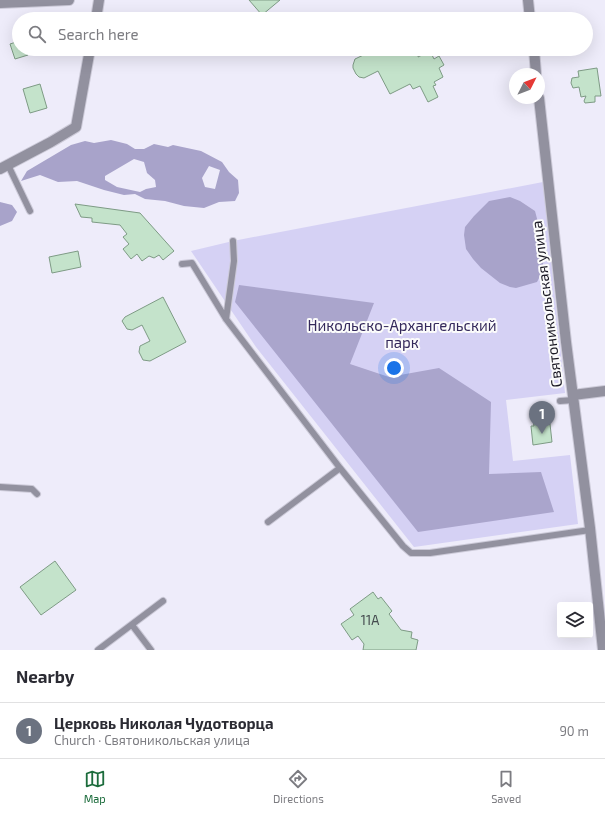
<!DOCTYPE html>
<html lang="en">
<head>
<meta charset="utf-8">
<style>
	:root { --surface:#fff; --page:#f2f2f3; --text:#2b2b33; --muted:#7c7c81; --line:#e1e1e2; --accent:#1c6c3c }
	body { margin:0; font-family:"Exo 2",sans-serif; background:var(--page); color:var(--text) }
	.controls { position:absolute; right:12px; bottom:12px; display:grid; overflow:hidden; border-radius:4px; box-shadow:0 4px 16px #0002 }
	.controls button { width:36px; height:36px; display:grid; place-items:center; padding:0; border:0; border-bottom:1px solid var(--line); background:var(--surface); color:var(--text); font:20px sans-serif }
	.compass { position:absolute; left:509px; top:68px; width:36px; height:36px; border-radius:50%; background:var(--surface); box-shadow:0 4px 16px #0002; rotate:48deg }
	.you { position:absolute; left:394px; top:368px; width:14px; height:14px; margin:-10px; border:3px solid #fff; border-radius:50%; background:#1a73e8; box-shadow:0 0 0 6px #1a73e833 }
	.badge { display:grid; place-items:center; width:26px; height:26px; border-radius:50%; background:var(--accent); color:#fff; font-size:13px; font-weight:700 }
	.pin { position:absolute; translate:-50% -33px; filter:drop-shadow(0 1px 2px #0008) }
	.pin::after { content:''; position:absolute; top:21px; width:14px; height:12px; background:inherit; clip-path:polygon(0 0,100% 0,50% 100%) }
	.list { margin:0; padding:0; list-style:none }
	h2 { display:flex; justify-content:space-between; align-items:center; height:52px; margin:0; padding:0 16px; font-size:17px }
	h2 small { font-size:13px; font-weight:400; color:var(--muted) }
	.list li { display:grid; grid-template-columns:26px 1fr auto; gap:12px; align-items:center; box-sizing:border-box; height:56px; padding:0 16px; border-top:1px solid var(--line) }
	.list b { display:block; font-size:15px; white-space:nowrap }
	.list p { margin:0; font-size:13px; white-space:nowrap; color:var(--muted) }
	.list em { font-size:13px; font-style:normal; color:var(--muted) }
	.icon { flex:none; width:22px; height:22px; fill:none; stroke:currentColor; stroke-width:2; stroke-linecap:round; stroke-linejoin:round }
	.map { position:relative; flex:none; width:605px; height:650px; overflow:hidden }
	.search { position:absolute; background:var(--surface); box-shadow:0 4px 16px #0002; left:12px; right:12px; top:12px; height:44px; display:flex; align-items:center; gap:10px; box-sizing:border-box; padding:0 14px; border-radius:22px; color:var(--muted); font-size:15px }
	.sheet { height:108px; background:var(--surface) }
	nav { display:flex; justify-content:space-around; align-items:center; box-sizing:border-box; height:56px; border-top:1px solid var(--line); background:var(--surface); font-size:11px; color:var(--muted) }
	nav a { display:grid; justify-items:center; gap:2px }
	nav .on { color:var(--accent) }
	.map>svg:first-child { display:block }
	.green { fill:#d5d1f4 }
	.forest { fill:#aaa5cc }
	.water { fill:#a8a3ca; fill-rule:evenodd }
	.building { fill:#c4e3cb; stroke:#7e9b85 }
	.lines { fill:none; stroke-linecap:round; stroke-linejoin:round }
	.lane-casing { stroke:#cccad8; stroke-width:8 }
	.street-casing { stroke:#cccad8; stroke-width:12 }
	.lane { stroke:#92919f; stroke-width:6 }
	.street { stroke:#92919f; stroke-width:10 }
	.labels { text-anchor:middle; stroke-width:4; stroke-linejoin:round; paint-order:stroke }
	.number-label { font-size:13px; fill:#444b4e }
	.street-label { font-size:15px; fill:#1a1824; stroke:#fbfbfb }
	.park-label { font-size:15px; fill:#34295b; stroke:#fbfbfb }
</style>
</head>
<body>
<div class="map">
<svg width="605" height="650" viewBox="0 0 605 650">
	<rect width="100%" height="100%" fill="#eeecfa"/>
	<path class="green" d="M543,182L565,393L506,400L513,461L570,455L578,524L414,547L256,347L191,251L233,241Z"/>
	<path class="forest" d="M239,285L374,303L350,364L389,377L439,368L491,402L489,474L541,472L554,512L418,532L235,302Z"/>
	<path class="water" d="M111,140L127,144L135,149H144L154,144L168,147L173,145L201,151L222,162L229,172L238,180L239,193L235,201L219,202L204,208L184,206L165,201L145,199L135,194L124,195L104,190L77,181L58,182L40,175L21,181L27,171L71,145L85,141L94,143ZM134,159L144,162L147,173L155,180L156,187L146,189L140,192L117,187L105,180V176ZM209,166L220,170L215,189L205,187L202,178Z
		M510,197L520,201L535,211L545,249L542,272L537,282L516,288L510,287L500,283L481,268L473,259L466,249L464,235L465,227L474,216L489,201Z
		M0,202L12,205L17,212L12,221L0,226Z"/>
	<path class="building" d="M249,0H280L262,15Z
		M19,41V49H26L28,55L15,59L10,44Z
		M376,49H396L392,51L394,53L398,51V49H415L414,50L419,51L418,57L430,51L434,59L439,56L444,65L439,68L443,77L434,82L436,85L433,86L438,97L428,102L420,86L413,89L410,84L390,94L378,71L364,78L359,77L356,74L353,68V65L355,59Z
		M597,68L601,96H595V102L585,103L584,101L586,96L581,97L579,87L573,88L571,83L572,78L579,77L578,71Z
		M40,84L47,108L30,113L23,89Z
		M75,204L140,213L174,251L163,260L159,255L154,258L149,256L142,261L137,254L131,259L123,249L129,244L123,237L127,234L120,225L92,222V218L81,217Z
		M78,251L81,267L52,273L49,257Z
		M163,297L186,342L150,361L143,360L139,352L140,346L150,341L142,325L132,330L127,329L122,321L125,317Z
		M543,415L544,419L546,418L547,424H550L552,442L533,445L531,426H534L533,420H536L535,416Z
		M55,561L76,590L41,615L20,587Z
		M373,592L378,599L381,597L392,611L389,614L401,630L412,632L411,638L418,640L416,650H363L364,644L358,636L352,640L341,624L354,615L350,609Z"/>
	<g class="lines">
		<g class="lane-casing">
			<path id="lane" d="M8,165L30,211
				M182,264L192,263L226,319L340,468L403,546L411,553H430L590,530
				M226,319L234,261L233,241
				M560,401L574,400
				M0,487L32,489L37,494
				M268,522L340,468
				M132,625L151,650
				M98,650L163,601"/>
		</g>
		<g class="street-casing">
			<path id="street" d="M528,0L530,19
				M0,3L69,0
				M96,19L99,0
				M534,49L536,74
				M539,98L566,342L590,528L603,650
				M0,169L51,142L76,127L90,49
				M573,395L605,391"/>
		</g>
		<use href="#lane" class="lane"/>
		<use href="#street" class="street"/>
	</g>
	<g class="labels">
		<g class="number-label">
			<text x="370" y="625">11А</text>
		</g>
		<g class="street-label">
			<text transform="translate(547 304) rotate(-97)" y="5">Святоникольская улица</text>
		</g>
		<g class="park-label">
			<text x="402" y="331">Никольско-Архангельский<tspan x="402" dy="17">парк</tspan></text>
		</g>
	</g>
</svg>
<div class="controls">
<button><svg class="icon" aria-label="layers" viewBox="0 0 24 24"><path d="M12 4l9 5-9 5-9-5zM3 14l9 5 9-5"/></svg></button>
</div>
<svg class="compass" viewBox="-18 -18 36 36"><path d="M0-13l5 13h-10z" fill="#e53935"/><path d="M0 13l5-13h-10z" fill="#7c7c81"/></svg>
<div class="you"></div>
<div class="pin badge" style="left:542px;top:434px;background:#6b7280">1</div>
<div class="search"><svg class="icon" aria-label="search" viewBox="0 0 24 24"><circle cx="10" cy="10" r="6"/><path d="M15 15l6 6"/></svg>Search here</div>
</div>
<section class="sheet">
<h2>Nearby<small></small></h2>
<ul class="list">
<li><span class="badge" style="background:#6b7280">1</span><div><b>Церковь Николая Чудотворца</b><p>Church · Святоникольская улица</p></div><em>90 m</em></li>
</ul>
</section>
<nav>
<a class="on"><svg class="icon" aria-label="map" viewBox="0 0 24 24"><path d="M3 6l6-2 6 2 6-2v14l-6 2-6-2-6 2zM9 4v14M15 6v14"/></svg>Map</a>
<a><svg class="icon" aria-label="directions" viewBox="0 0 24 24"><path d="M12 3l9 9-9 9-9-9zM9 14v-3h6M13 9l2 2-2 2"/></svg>Directions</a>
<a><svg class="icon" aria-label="saved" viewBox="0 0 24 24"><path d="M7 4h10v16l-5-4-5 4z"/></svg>Saved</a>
</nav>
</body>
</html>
